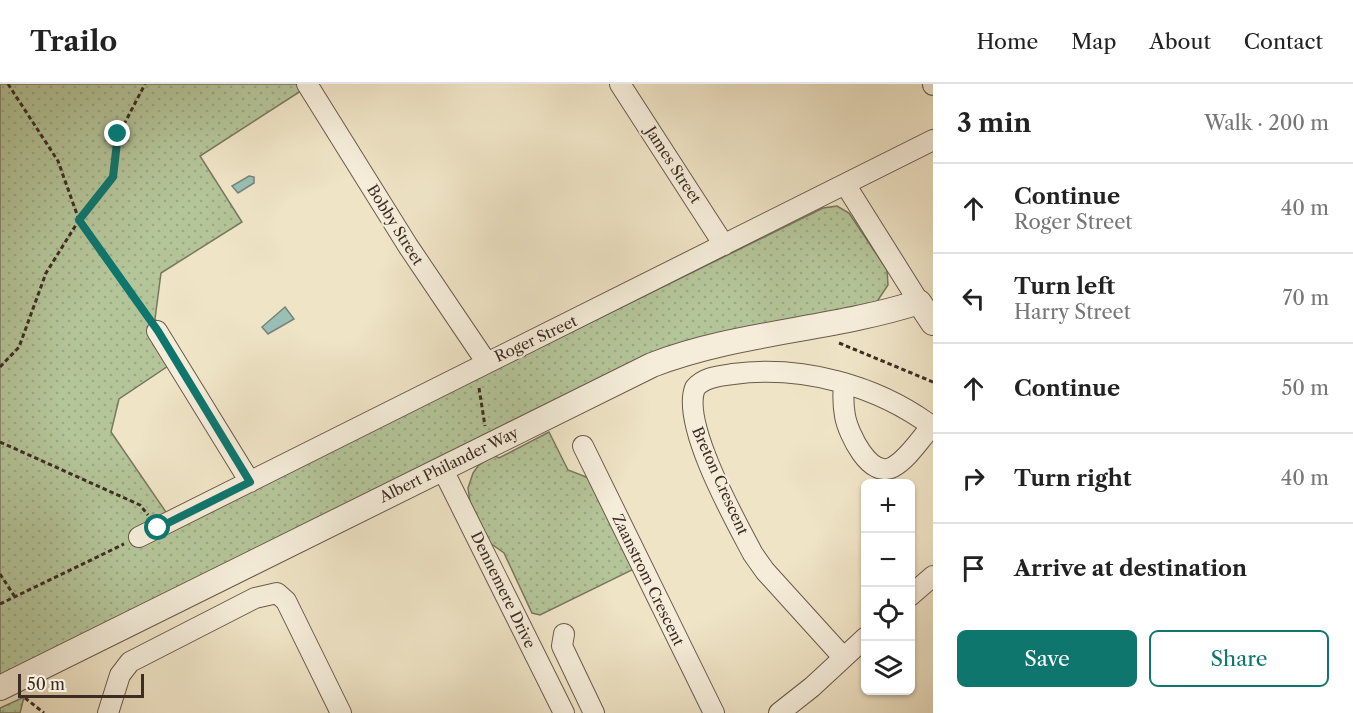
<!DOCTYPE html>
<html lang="en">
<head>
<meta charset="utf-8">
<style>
	:root { --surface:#fff; --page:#f6f6f6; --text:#222; --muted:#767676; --line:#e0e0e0; --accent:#0f766e }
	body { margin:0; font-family:"Libre Caslon Text",serif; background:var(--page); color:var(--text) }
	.controls { position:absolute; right:18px; bottom:18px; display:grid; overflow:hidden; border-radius:9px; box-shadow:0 2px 4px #0004 }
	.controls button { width:54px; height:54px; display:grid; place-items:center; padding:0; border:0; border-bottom:2px solid var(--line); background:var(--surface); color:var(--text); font:30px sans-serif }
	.scale { position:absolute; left:18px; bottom:15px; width:126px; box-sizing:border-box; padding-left:6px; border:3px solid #3d2c23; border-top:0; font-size:16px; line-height:21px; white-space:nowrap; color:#3d2c23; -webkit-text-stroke:4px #f5edda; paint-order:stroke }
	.stop { position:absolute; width:18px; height:18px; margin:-14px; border:4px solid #0f766e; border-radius:50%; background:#fff }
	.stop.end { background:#0f766e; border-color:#fff; box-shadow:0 2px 6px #0008 }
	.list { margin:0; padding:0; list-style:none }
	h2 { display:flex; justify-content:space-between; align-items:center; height:78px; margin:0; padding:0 24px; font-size:26px }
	h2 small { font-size:20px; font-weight:400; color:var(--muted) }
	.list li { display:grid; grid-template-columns:39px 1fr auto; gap:18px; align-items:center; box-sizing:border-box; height:90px; padding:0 24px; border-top:2px solid var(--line) }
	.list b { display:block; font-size:22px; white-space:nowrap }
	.list p { margin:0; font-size:20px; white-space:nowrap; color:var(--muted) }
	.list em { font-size:20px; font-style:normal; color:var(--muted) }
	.actions { display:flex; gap:12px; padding:18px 24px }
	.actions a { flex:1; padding:14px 0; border:2px solid var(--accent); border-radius:9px; text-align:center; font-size:21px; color:var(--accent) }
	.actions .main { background:var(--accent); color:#fff }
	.icon { flex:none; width:33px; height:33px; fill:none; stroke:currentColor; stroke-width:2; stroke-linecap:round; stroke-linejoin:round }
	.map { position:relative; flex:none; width:933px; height:629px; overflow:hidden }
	header { display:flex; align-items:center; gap:36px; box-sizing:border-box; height:84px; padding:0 30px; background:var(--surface); border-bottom:2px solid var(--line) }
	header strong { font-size:28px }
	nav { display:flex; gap:33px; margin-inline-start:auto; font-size:21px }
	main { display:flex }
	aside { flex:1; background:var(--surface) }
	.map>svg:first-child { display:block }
	.grass { fill:url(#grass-dots); stroke:#78785e; stroke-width:1.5 }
	.water { fill:#9abfb5; stroke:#75847b; stroke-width:1.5 }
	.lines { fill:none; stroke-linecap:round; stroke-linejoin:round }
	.minor-casing { stroke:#6a5a4c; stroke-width:22 }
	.tertiary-casing { stroke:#6a5a4c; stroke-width:26 }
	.path { stroke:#3d2c23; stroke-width:3; stroke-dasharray:4.5 3; stroke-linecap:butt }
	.minor { stroke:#f5edda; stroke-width:20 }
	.tertiary { stroke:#f5edda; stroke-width:24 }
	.route { stroke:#0f766e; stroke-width:8 }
	.labels { text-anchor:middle; stroke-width:4.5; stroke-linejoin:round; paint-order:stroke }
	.street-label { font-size:15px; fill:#3d2c23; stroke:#f5edda }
</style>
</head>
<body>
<header>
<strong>Trailo</strong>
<nav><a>Home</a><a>Map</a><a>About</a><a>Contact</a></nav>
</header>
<main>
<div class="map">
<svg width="933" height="629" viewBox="0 0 933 629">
	<defs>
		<pattern id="grass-dots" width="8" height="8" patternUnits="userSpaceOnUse" patternTransform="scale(1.5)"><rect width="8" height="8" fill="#b4c599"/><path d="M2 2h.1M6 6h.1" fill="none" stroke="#9ca984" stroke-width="1.8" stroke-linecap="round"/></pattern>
	</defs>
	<rect width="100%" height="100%" fill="#efe4c6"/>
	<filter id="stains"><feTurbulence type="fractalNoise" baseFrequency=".00333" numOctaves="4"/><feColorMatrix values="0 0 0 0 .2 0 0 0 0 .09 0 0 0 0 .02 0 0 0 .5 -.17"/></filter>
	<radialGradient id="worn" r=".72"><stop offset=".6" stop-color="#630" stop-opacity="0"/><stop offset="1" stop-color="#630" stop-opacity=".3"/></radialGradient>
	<path class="grass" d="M0,0H301L304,5L200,72L242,138L161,189L155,235L180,274L119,315L111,348L168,431L139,461L823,124L837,122L849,129L887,186L888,201L876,219L730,248L0,597Z
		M549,348L568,386L589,394L636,484L540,531L532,529L504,469L490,459L470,418L468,404L473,389L478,382L493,371L499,374Z
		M24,613L20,629H0V624Z"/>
	<path class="water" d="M249,92L254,93V99L238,109L232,102Z
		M285,223L294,235L268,250L262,243Z"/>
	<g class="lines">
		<g class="minor-casing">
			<path id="minor" d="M307,0L408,162L487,279
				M620,0L724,161
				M933,0V1
				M845,100L919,218
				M157,247L250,398
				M844,299C843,310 843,321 845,332C848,349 870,396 893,383C908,375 920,355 932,342
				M583,362L714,629
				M442,384L564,629
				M139,453L933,56
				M910,512L933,492
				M564,550L562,562L594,629
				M843,573L765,487L753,470C735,436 681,340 695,304C704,293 719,292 733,290C802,281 877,301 933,343
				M108,629L120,591L130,578L255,514L277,509L286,517L341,629
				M779,629L812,603L866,553"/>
		</g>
		<g class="tertiary-casing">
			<path id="tertiary" d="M0,604L652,281C737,248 832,246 919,218L933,239"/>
		</g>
		<path class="path" d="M8,0L58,77L79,136L148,234
			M839,259L933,298
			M0,283L19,263L46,189L79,136L113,93L119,50L145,0
			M479,304L485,342
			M0,358L140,421L148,431
			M0,490L15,513
			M0,520L124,460
			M25,614L44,629"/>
		<use href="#minor" class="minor"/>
		<use href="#tertiary" class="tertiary"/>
	</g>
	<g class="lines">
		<path class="route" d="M118,50L113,93L79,136L158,247L250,398L158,444"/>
	</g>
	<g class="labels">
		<g class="street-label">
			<text transform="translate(673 81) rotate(57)" y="5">James Street</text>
			<text transform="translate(395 141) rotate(58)" y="5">Bobby Street</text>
			<text transform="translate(536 255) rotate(-25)" y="5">Roger Street</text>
			<text transform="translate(449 381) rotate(-26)" y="5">Albert Philander Way</text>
			<text transform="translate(720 397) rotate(66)" y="5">Breton Crescent</text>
			<text transform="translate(648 496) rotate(64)" y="5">Zaanstrom Crescent</text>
			<text transform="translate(503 506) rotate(64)" y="5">Dennemere Drive</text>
		</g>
	</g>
	<rect width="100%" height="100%" filter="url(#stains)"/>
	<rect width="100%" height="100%" fill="url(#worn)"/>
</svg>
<div class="controls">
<button>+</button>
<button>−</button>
<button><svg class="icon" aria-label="locate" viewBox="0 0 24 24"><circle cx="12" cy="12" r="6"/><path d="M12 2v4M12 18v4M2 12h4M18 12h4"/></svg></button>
<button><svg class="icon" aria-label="layers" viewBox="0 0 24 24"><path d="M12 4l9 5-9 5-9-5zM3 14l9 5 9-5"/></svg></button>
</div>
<div class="scale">50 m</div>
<div class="stop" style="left:158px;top:444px"></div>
<div class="stop end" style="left:118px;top:50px"></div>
</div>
<aside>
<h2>3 min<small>Walk · 200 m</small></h2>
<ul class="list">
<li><svg class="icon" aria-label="ahead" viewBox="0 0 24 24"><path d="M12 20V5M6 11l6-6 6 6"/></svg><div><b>Continue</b><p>Roger Street</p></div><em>40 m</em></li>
<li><svg class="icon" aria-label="left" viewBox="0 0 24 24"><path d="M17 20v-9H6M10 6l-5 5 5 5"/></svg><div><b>Turn left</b><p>Harry Street</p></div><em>70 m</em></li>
<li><svg class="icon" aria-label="ahead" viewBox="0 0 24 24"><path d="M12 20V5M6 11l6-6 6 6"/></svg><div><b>Continue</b></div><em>50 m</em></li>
<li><svg class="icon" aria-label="right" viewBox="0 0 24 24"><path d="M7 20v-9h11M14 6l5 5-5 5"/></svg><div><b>Turn right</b></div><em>40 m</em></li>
<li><svg class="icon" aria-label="arrive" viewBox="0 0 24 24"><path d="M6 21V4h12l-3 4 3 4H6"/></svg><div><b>Arrive at destination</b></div></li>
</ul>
<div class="actions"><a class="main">Save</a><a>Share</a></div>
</aside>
</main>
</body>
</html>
